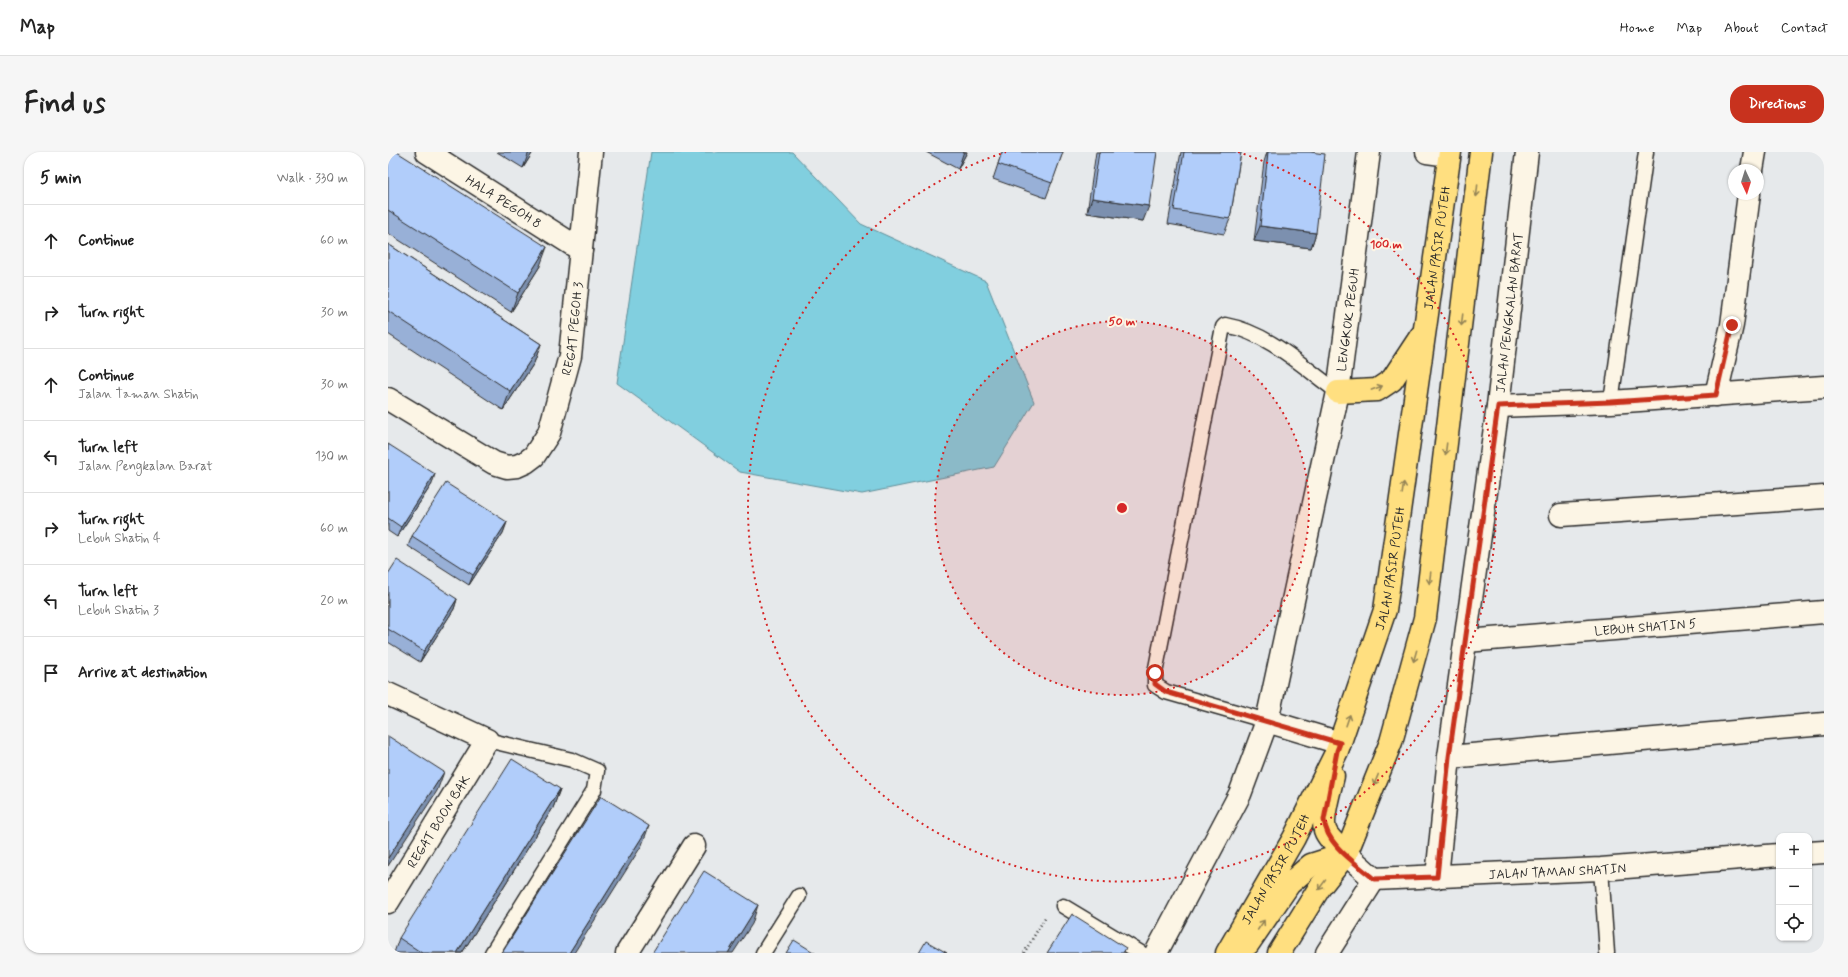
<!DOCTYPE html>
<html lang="en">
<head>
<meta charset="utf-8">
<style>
	:root { --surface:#fff; --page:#f6f6f6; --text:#222; --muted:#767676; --line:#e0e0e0; --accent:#c8321e }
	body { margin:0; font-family:Mynerve,sans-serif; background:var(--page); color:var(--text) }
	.controls { position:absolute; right:12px; bottom:12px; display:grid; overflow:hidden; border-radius:8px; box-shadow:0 1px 3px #0004 }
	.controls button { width:36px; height:36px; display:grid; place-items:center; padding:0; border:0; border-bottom:1px solid var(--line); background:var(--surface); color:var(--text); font:20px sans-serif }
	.compass { position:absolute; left:1340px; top:12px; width:36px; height:36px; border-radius:50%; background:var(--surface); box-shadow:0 1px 3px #0004; rotate:176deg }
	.stop { position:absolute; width:12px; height:12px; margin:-9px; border:3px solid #c8321e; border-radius:50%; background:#fff }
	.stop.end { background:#c8321e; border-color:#fff; box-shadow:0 1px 4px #0008 }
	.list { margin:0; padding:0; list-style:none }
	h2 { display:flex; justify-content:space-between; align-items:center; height:52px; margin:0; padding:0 16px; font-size:17px }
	h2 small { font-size:13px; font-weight:400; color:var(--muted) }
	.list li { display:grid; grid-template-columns:26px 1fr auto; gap:12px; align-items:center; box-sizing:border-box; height:72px; padding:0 16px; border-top:1px solid var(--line) }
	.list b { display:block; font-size:15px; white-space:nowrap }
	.list p { margin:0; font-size:13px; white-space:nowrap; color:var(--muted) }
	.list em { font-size:13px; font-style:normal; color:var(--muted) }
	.icon { flex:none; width:22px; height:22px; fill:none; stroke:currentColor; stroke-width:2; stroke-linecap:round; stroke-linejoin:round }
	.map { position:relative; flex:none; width:1436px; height:801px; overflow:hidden; border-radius:16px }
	header { display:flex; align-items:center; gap:24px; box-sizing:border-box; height:56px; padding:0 20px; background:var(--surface); border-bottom:1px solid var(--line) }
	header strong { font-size:19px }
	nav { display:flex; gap:22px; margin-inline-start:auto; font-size:14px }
	.intro { display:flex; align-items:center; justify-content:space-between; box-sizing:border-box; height:96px; padding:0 24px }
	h1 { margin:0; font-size:28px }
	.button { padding:10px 18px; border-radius:16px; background:var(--accent); color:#fff; font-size:14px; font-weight:700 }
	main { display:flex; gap:24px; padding:0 24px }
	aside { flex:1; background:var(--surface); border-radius:16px; box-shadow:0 1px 3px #0004 }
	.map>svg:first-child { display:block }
	.water { fill:#81cfdf; stroke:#5f8d97 }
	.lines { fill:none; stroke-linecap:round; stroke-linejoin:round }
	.service-casing { stroke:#2b2b2b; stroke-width:17 }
	.minor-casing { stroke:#2b2b2b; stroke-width:25 }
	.primary-casing { stroke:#2b2b2b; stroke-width:25 }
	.path { stroke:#2b2b2b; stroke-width:2.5; stroke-dasharray:1 3; stroke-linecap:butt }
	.service { stroke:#fcf5e5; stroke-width:14 }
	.minor { stroke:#fcf5e5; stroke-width:22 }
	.primary { stroke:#ffdf80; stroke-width:22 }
	.wall { fill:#98b0d7; stroke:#2b2b2b }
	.shaded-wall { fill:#7c90af; stroke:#2b2b2b }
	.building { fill:#b1cdfa; stroke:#2b2b2b }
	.oneway { stroke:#958556 }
	.route { stroke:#c8321e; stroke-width:5 }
	.ring { fill:none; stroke:#d62828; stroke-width:2; stroke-dasharray:2 4 }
	.labels { text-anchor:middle; stroke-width:4; stroke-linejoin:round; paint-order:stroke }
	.street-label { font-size:13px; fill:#2b2b2b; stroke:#fcf5e5 }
	.centre { fill:#d62828; stroke:#fcf5e5; stroke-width:2 }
	.ring-label { font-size:12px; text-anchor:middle; font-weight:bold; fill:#d62828; stroke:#fcf5e5; stroke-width:4; stroke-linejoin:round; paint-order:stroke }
</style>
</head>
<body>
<header>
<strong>Map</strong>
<nav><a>Home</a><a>Map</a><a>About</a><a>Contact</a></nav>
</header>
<div class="intro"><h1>Find us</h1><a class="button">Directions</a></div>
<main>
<aside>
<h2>5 min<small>Walk · 330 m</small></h2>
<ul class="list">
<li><svg class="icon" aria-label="ahead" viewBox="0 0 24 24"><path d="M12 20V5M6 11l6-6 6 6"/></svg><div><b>Continue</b></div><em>60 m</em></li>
<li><svg class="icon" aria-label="right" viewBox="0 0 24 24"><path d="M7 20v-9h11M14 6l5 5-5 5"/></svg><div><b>Turn right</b></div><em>30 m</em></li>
<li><svg class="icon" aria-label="ahead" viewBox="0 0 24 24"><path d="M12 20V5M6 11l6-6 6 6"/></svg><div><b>Continue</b><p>Jalan Taman Shatin</p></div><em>30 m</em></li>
<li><svg class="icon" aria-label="left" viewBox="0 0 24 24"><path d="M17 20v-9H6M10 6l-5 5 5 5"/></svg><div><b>Turn left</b><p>Jalan Pengkalan Barat</p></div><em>130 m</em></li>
<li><svg class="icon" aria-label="right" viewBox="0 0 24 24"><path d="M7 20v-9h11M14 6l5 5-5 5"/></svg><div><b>Turn right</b><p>Lebuh Shatin 4</p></div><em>60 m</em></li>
<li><svg class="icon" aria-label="left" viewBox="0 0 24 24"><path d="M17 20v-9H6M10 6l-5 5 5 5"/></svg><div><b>Turn left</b><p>Lebuh Shatin 3</p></div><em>20 m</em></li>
<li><svg class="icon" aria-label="arrive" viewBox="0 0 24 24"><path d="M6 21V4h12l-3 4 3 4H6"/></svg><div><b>Arrive at destination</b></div></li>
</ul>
</aside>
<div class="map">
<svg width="1436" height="801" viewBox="0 0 1436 801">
	<rect width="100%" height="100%" fill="#e6e9eb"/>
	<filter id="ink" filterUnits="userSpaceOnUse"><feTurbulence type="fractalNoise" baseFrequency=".025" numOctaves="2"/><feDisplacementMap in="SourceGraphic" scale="8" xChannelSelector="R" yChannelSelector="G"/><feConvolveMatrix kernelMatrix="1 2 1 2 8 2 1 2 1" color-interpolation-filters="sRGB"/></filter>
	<g filter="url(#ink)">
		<path class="water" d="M263,0H404L473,72L598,129L646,250L606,315L474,342L352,320L229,231Z"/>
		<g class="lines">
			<g class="service-casing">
				<path id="service" d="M1223,250L1258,0
					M879,569L778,540L767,533V521L835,175L837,173C881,181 915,215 950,240
					M99,588L184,608L209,619L206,638L104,801
					M1213,717L1219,801
					M675,754L753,801
					M375,801L411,744"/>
			</g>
			<g class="minor-casing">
				<g id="minor">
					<path id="s1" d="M39,0L193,98"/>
					<path d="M1039,0L1061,3"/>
					<path d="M1364,18L1367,0"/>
					<path d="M1328,243L1344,173L1361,42"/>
					<path id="s2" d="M0,247L106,311L119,315L129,314L138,310L146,304L161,281L182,204L203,0"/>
					<path d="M1110,254L1223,250L1436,235"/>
					<path d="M1173,363L1436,345"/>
					<path id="s3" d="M1078,489L1436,460"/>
					<path d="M0,542L99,588L0,750"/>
					<path d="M879,569L952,591"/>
					<path d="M1061,605L1436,572"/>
					<path d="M1421,701L1436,700"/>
					<path id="s4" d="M958,702L986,727L1213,717L1391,703"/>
					<path id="s5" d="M1049,725L1061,605L1110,254L1139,0"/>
					<path d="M239,801L306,694"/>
					<path id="s6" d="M768,801L852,642L879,569L950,240L981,0"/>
					<path d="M939,801L986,727"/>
				</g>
			</g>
			<g class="primary-casing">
				<g id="primary">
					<path d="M950,240L989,238L1004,228L1033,184"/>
					<path d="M945,624C942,638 933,665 937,678C940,687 951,695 958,702"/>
					<path d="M856,795L860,792L901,732L923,713L958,702"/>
					<path id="s7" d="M839,801L906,686L949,599L997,458L1062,0"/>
					<path d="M891,801L932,735L958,702L1003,590L1037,466L1093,0"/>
				</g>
			</g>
			<path class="path" d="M636,801L658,764"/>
			<use href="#service" class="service"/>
			<use href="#minor" class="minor"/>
			<use href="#primary" class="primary"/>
		</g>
		<path class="wall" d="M0,0L152,114L123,160L0,81Z
			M109,0H145L135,16Z
			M538,0H579L570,17Z
			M614,0H675L658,46L605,27Z
			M708,0H769L755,69L699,61Z
			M793,0H853L842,67L836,82L780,72Z
			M879,0H880L928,81L923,96L866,89L876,10Z
			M0,92L153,192L146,211L115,258L0,182Z
			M0,292L44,332L9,385L0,379Z
			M119,370L115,381L81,433L20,394L24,384Z
			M0,422L69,447L66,457L32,510L0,490Z
			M172,637L165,656L74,801H6L11,786Z"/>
		<path class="shaded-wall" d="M141,0H145L135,16Z
			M576,0H579L570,17L575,2Z
			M704,46L761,54L755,69L699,61Z
			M872,74L928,81L923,96L866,89Z
			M159,95L152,114L123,160L130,141Z
			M153,192L146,211L115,258L122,239Z
			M47,322L44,332L9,385L13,375Z
			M119,370L115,381L81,433L85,423Z
			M69,447L66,457L32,510L36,499Z
			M56,620L49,639L0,714V706Z
			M172,637L165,656L74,801H69Z
			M261,674L254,693L186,801H181Z
			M370,753L364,772L345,801H340Z"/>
		<path class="building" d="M0,0H9L159,95L130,141L0,58Z
			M614,0H675L664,31L610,12Z
			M711,0H769L761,54L704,46Z
			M796,0H853L842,67L786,58Z
			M880,0H922L937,2L928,81L872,74Z
			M0,92L153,192L122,239L0,159Z
			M0,292L47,322L13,375L0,366Z
			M58,331L119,370L85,423L24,384Z
			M9,408L69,447L36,499L0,477V422Z
			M0,584L56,620L0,706Z
			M124,607L172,637L69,801H34L11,786Z
			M213,644L261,674L181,801H114Z
			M316,719L370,753L340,801H264Z
			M684,762L738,796L735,801H659Z
			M406,788L427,801H398Z
			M538,789L559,801H531Z"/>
		<defs><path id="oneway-shaft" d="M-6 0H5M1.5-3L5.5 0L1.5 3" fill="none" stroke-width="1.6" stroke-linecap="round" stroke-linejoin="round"/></defs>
		<g class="oneway">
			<use href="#oneway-shaft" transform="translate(1089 39) rotate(96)"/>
			<use href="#oneway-shaft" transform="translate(1074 168) rotate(97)"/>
			<use href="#oneway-shaft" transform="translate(989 236) rotate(-20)"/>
			<use href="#oneway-shaft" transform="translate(1058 297) rotate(97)"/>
			<use href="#oneway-shaft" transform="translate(1015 336) rotate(-82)"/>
			<use href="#oneway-shaft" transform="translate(1042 426) rotate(97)"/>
			<use href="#oneway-shaft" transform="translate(1027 504) rotate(106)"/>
			<use href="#oneway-shaft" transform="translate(960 568) rotate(-71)"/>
			<use href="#oneway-shaft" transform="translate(988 628) rotate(112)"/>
			<use href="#oneway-shaft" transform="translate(934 733) rotate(126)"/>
			<use href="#oneway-shaft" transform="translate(873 773) rotate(-56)"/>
		</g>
	</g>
	<g class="lines" filter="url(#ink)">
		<path class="route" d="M767,521V532L778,540L952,591L949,599L936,668C939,694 968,711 986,727L1049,725L1061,605L1110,254L1223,250L1328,243L1344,173"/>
	</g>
	<circle cx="734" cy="356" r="187" fill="#d62828" fill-opacity=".12"/>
	<g class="ring">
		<circle cx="734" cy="356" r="187"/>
		<path d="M850 0A374 374 0 1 1 618 0"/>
	</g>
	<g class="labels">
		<g class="street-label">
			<text dy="5" stroke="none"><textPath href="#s1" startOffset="91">HALA PEGOH 8</textPath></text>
			<text dy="5" stroke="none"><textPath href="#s7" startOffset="745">JALAN PASIR PUTEH</textPath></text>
			<text dy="5" stroke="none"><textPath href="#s5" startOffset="569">JALAN PENGKALAN BARAT</textPath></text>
			<text dy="5" stroke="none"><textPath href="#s6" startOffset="667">LENGKOK PEGUH</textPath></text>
			<text dy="5" stroke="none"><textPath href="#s2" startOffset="302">REGAT PEGOH 3</textPath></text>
			<text dy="5" stroke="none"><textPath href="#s7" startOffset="421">JALAN PASIR PUTEH</textPath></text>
			<text dy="5" stroke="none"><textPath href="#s3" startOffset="180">LEBUH SHATIN 5</textPath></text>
			<text transform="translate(50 669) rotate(-58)" y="5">REGAT BOON BAK</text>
			<text dy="5" stroke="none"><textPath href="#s7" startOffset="97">JALAN PASIR PUTEH</textPath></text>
			<text dy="5" stroke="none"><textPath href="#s4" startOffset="221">JALAN TAMAN SHATIN</textPath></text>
		</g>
	</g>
	<circle cx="734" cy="356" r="6" class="centre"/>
	<g class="ring-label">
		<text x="998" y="96">100 m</text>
		<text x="734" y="173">50 m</text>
	</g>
</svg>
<div class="controls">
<button>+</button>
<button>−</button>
<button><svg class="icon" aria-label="locate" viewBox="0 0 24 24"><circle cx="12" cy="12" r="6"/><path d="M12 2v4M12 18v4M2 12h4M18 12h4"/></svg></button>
</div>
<svg class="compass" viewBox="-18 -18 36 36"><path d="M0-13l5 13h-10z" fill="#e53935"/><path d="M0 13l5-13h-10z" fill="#767676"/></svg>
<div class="stop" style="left:767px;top:521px"></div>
<div class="stop end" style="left:1344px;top:173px"></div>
</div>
</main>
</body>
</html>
